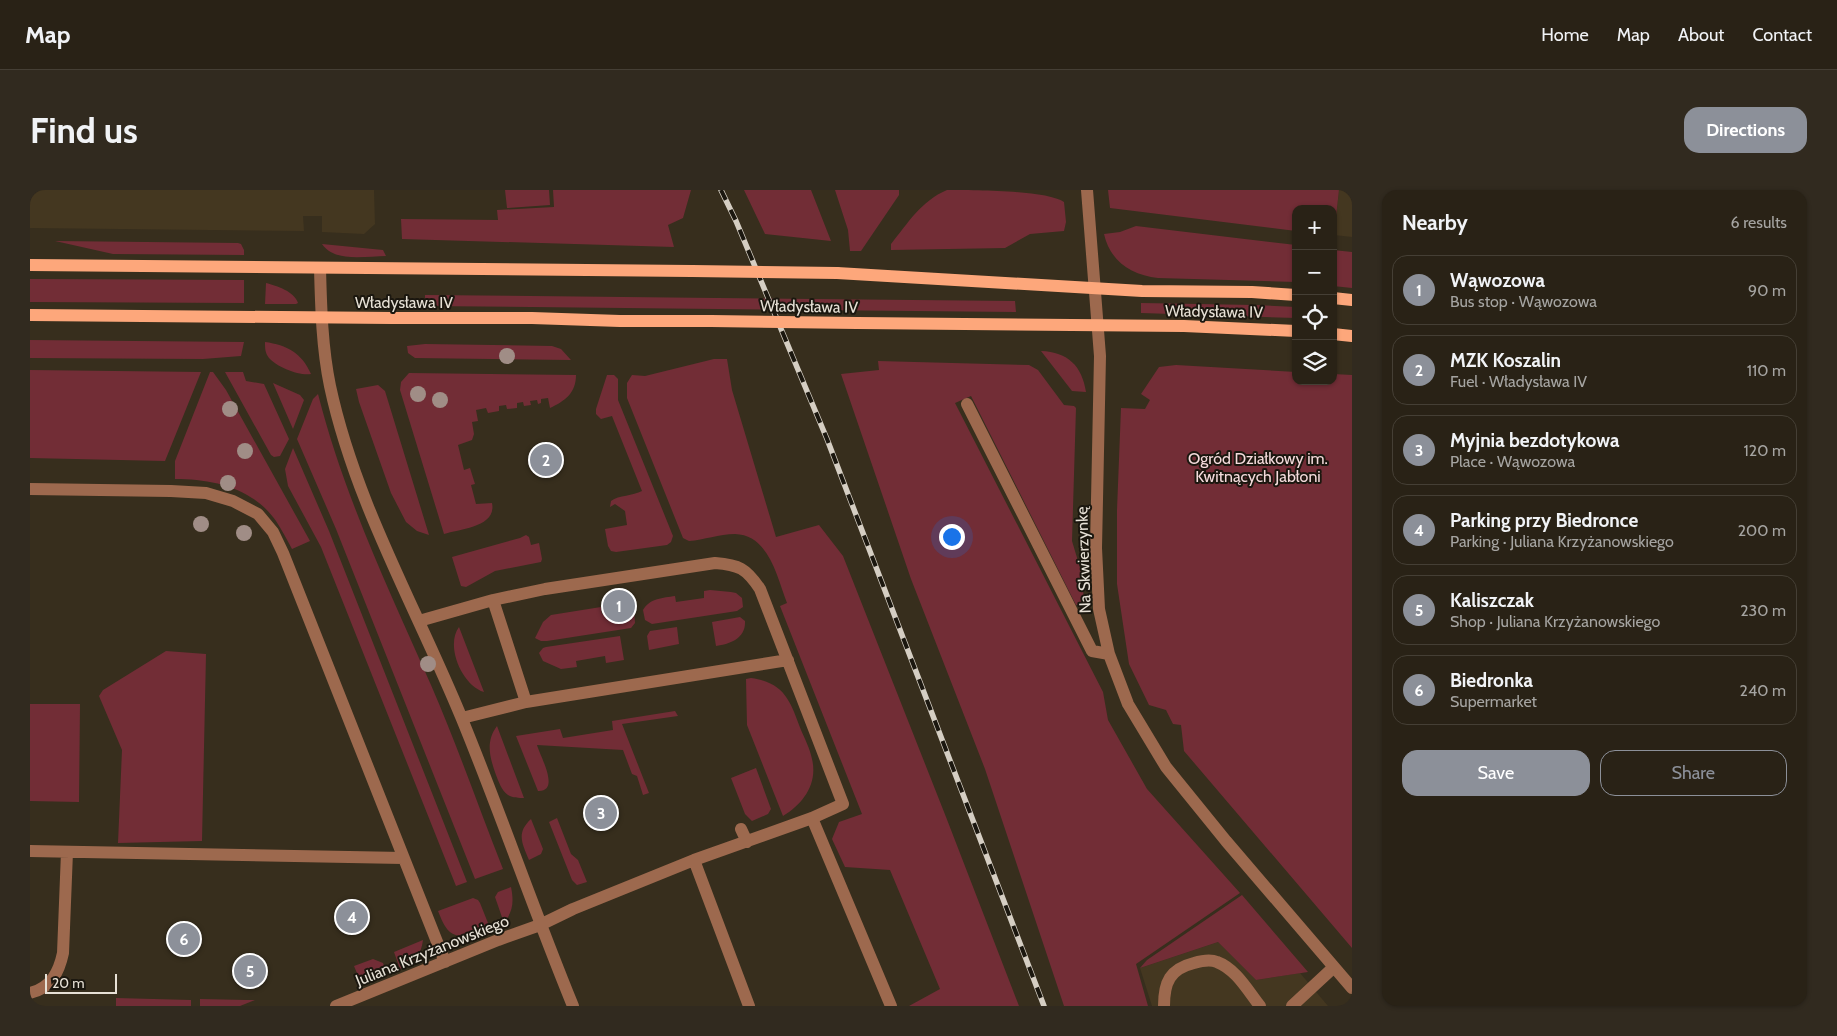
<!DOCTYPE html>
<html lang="en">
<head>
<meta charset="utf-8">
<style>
	:root { --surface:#292216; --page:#312a1f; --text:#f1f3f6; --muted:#a5a4a1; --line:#453f35; --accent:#8c9099 }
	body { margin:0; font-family:Cabin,sans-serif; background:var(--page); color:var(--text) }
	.controls { position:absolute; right:15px; top:15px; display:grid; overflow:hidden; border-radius:10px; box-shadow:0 1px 4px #0004 }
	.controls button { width:45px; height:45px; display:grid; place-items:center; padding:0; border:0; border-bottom:1px solid var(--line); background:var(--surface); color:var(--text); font:25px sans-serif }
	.scale { position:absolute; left:15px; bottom:12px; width:72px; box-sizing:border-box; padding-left:5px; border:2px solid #e7e1d6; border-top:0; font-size:14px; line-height:18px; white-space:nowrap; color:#e7e1d6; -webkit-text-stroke:4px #1b170f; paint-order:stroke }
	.you { position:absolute; left:921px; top:346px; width:18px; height:18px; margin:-12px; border:4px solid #fff; border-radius:50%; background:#1a73e8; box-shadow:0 0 0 8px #1a73e833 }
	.badge { display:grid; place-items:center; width:32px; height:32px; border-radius:50%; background:var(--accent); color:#fff; font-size:16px; font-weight:700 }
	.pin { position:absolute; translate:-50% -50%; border:2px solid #fff; box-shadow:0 1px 5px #0006 }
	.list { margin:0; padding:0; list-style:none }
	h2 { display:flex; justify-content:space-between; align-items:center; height:65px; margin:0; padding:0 20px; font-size:21px }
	h2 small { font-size:16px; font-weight:400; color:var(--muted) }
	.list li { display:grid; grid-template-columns:32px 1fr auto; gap:15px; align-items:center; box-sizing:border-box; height:70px; margin:0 10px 10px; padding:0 10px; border:1px solid var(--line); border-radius:15px }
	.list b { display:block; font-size:19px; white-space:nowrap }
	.list p { margin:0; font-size:16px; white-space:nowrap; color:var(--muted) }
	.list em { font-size:16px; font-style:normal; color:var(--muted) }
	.actions { display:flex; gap:10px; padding:15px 20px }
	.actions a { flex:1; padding:11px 0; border:1px solid var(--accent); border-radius:15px; text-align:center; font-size:18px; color:var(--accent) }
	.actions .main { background:var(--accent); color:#fff }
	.icon { flex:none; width:28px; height:28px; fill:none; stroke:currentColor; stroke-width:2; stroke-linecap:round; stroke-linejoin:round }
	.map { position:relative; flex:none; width:1322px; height:816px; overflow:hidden; border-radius:15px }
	header { display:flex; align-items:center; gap:30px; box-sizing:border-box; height:70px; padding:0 25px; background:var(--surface); border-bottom:1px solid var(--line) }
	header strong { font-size:24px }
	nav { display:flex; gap:28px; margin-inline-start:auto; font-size:18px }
	.intro { display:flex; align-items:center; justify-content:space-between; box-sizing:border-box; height:120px; padding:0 30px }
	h1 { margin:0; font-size:35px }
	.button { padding:12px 22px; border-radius:15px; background:var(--accent); color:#fff; font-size:18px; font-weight:700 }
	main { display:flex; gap:30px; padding:0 30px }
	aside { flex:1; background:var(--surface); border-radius:15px; box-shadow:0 1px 4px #0004 }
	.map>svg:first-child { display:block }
	.built { fill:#443720 }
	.green { fill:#722d36 }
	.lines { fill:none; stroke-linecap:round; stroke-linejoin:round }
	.minor { stroke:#9d694e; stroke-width:12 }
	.major { stroke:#fda77b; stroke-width:12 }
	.rail-casing { stroke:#d5cec3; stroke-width:5.5 }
	.rail { stroke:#1b170f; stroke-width:4; stroke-dasharray:11; stroke-linecap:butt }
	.major-bridge { stroke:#fda77b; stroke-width:12 }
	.tree { fill:#a08d86 }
	.labels { text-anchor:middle; stroke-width:4; stroke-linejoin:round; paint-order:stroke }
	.street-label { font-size:16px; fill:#e7e1d6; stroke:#1b170f }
	.park-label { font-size:16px; fill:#f5dbdc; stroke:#1b170f }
</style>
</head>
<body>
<header>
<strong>Map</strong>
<nav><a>Home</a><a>Map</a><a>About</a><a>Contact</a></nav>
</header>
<div class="intro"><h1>Find us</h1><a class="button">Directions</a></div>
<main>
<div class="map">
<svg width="1322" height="816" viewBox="0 0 1322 816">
	<rect width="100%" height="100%" fill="#372e1d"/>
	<path class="built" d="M0,0H344L345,34L334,44L292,42V26H273L274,41L0,38Z
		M1309,0H1322V47L1304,45Z
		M1188,752L1226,790L1270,783L1298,816H1122L1110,778Z"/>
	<path class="green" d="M475,0H519L520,15L477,18Z
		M523,0H661L653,28L638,35L644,57L372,49L371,29L468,30L467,20L524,17Z
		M714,0H781L801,51L735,44Z
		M805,0H869V5L831,61H820L818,40Z
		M917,0C942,0 1017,0 1034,12L1036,32L1034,41L1000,44L975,58L861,60V54C878,33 891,11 917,0Z
		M1078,0H1309L1304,45L1303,19H1266V41L1080,18Z
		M1106,36L1266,55V92L1128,88C1101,85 1080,71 1074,44L1090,42Z
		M25,51L208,53L211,54L214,60V65L83,64Z
		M292,54L353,60L356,66C336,66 305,73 292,54Z
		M1303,60L1322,62V98L1303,96Z
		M0,89L214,90V113L0,112Z
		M236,93C247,96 264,101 268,113L266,114H235Z
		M395,105L985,111L986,122L395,116Z
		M1111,113L1224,115L1266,117V128L1111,123Z
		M0,150L214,152L211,166L173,169L0,168Z
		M235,152C257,155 272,163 281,184C269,186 247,177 239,168C235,163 235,158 235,152Z
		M395,154L522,156L531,159L541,170L385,168L378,163L377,156Z
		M1011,161C1038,162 1052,176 1056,202L1042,201Z
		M684,169H697L702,200L746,347L789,335L813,366L916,627L989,816H879L910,799L860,680L815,677L802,649L809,632L832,624L750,416L757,413C747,387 739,345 705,344C689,344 674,350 659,351L653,348L597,208V193L602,185L615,186Z
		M848,171L999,175L1008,180L1034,215L1044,216L1046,218L1042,351L1051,381L1054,410L1052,414L1046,415L941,206L925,213L1073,502L1078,530L1117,599L1210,703L1106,774L1118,816H1034L955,579L881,389L811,184L849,180Z
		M1146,175L1266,182V191H1303V184L1322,185V758L1154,561L1151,535L1143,534L1136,520L1119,515L1099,474L1087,394V320L1091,218L1115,219L1120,210L1111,204L1129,177Z
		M0,180L171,182L135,271L0,268Z
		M180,182H183L196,200L280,351L262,359C257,350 252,340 246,331C223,298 183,289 145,289V271Z
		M195,182H213L216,191L234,194L259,249L250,266L244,267L241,265Z
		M379,183L546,185C546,203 535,211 520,218L518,208L511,209V213L508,214L507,210L500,211L501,215L494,216L493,212L487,213V218L477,219L476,215L469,216V221L458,223L456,218L446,220L448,231L442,232L444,244L442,250L428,255L434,280L440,278L445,294L441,295L446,314L462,313C467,337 430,339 414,344L370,200L371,192Z
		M577,185H584L588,189V210L643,346L641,352L637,355L586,362L581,361L578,356L575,339L597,335L595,321L585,314L580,317L581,311C589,305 603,306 612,301L582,226L571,229L566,224V219Z
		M243,193L270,205L274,210L263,239Z
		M348,195L355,201L399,345L387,341L376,332L361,303L329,212L326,199Z
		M288,204C314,306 359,400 401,495C427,555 449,618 473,679L445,689L306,339L267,249L283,209Z
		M263,258L299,341L437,692L426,696L291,357L258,296L255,279Z
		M496,345L499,347L501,355L509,353L512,369L511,372L465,381L436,397L431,396L422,367L490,348Z
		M680,400L701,402L706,403L712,408L713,417L707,421L622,434L615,430L613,420C620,408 633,408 645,406L646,412L674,408V401Z
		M571,417L572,424L604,419L605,433L601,438L517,451H511L505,448L513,432L521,425Z
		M710,427L715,431C716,448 701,454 686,456L682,432Z
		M429,437L454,502C432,495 415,456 429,437Z
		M647,437L649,454L619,460L617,446L620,441Z
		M590,446L594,470L576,473L575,466L546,471L547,477L531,479L513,471L509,463L513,458L516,457Z
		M136,461L176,464L172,651L88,653L92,560L69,506L73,500Z
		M721,488C755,493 760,511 771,540C775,549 780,559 782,569C788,594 773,614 753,626L717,535L716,489Z
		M0,514H50L49,612L0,611Z
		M645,521L648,526L592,534L619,603L613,605L607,586L602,584L593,560L507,555C510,566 531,602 508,601L486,546L530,539L533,548L583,540L582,531Z
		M467,536L494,608C489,608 483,608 478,605C471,600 469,592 466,585C460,568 455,552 467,536Z
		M726,578L741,619L738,624L722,631L715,624L701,588Z
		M527,628L541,664L548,670L557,692L547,695L542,690L519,632Z
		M501,629L513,659L511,664L499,670C492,653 486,643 501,629Z
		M481,697C484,712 483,721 474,733L465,707L468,702Z
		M1212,705L1278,782L1226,790L1188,752L1110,778L1117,770Z
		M443,708L448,710L450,713L462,743C450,749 431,750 420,742C414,737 411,728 408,721Z
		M393,750C391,766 384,773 370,779L364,762Z
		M343,769L353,773L356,782L355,786L342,791L329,788L324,776Z
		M86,808L161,810V816H86Z
		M170,809L217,810H225L210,816H170Z"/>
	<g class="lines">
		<path class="minor" d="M1057,0L1070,166L1066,358L1069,419L1079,464L1098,514L1136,577L1196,651L1322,798
			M290,78C291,117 292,157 300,196C325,313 387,419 432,529C471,624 504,721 543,816
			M937,214L1062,461L1079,464
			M0,299L141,301L176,303L203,311L228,324L243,342L253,363L415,772
			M463,410L496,512
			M432,528L496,512L758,470
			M782,628L861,816
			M711,639L717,652
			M0,661L373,668
			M664,670L719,816
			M0,803C21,798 29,782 33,763L37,662
			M306,816L468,750L510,735L543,719L664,670L782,628L813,614L730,399C716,378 709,375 685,373L515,399L463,410L389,431
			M1134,816C1134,792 1140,779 1164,773C1171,771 1180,769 1187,772C1206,779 1218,801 1230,816
			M1262,816L1304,777"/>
		<path class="major" d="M0,75L662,81
			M807,83L1112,101L1222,102L1266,105
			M1303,108L1322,110
			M0,125L361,128H502L590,131H681
			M827,133L1154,136L1266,141
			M1303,144L1322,146"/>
		<g class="rail-casing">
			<path id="rail" d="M691,0L706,31L797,249L1014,816"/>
		</g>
		<use href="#rail" class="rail"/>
		<path class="major-bridge" d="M662,81L807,83
			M681,131L827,133"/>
	</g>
	<g class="tree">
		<circle cx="477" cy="166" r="8"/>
		<circle cx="388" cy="204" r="8"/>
		<circle cx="410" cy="210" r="8"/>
		<circle cx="200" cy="219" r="8"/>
		<circle cx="215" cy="261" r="8"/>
		<circle cx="198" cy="293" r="8"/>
		<circle cx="171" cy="334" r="8"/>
		<circle cx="214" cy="343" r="8"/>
		<circle cx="398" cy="474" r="8"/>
	</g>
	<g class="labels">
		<g class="street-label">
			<text x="374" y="118">Władysława IV</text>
			<text transform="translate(779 116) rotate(1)" y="6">Władysława IV</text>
			<text transform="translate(1184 121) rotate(1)" y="6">Władysława IV</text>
			<text transform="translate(1053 370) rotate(-92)" y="6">Na Skwierzynkę</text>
			<text transform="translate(402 760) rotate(-22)" y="6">Juliana Krzyżanowskiego</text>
		</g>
		<g class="park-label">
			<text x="1228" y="274">Ogród Działkowy im.<tspan x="1228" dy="18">Kwitnących Jabłoni</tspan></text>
		</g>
	</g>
</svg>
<div class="controls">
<button>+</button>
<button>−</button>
<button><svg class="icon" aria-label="locate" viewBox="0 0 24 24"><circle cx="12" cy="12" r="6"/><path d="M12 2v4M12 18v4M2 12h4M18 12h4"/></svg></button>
<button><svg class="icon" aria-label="layers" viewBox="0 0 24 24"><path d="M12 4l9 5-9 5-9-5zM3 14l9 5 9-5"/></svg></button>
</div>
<div class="scale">20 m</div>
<div class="you"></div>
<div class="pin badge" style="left:589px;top:416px">1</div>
<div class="pin badge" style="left:516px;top:270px">2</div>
<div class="pin badge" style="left:571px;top:623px">3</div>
<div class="pin badge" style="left:322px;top:727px">4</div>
<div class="pin badge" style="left:220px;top:781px">5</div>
<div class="pin badge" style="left:154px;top:749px">6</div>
</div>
<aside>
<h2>Nearby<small>6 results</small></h2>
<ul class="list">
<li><span class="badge">1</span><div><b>Wąwozowa</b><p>Bus stop · Wąwozowa</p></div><em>90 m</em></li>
<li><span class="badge">2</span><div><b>MZK Koszalin</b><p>Fuel · Władysława IV</p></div><em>110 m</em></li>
<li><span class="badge">3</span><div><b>Myjnia bezdotykowa</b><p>Place · Wąwozowa</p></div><em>120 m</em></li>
<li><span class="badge">4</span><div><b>Parking przy Biedronce</b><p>Parking · Juliana Krzyżanowskiego</p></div><em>200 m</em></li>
<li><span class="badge">5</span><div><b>Kaliszczak</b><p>Shop · Juliana Krzyżanowskiego</p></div><em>230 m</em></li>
<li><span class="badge">6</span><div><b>Biedronka</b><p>Supermarket</p></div><em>240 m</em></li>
</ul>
<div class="actions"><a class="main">Save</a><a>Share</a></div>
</aside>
</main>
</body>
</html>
